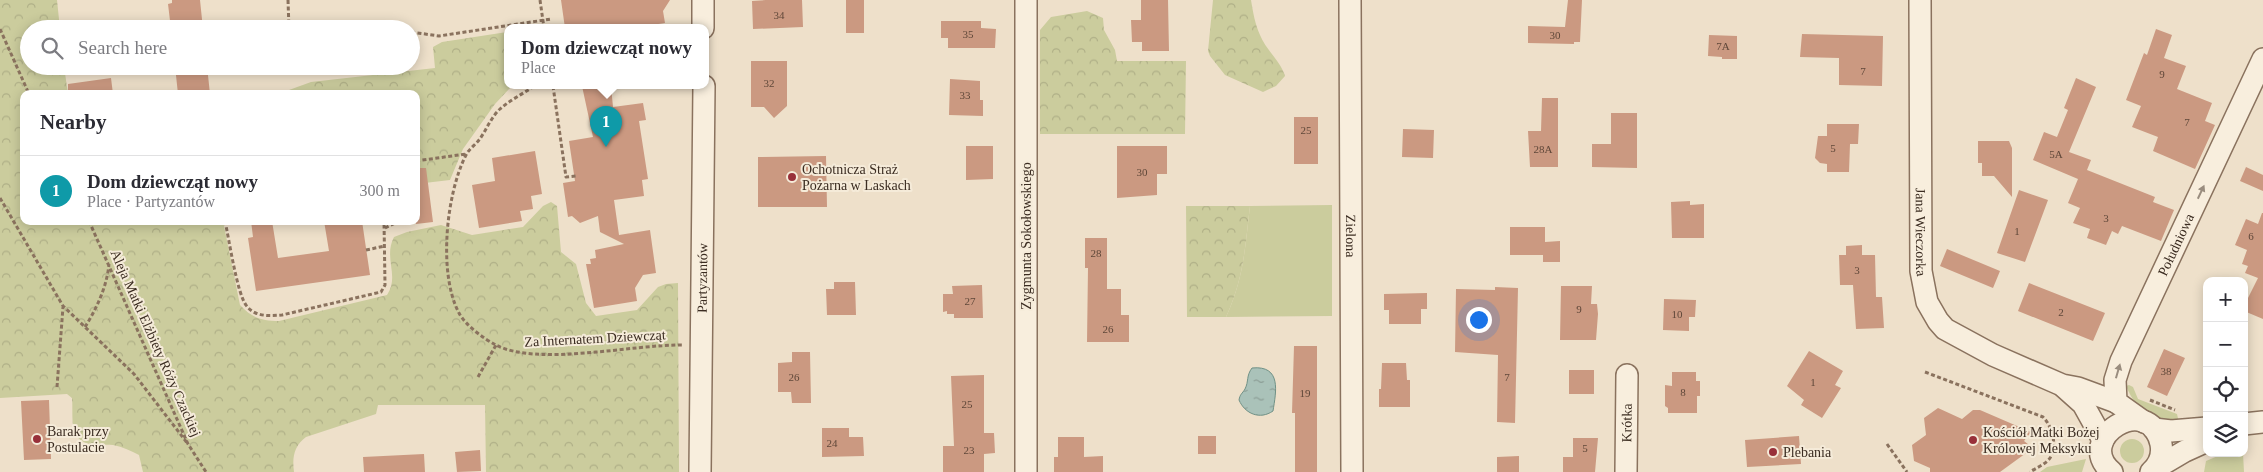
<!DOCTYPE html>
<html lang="en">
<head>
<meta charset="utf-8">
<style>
	:root { --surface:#fff; --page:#f7f7f7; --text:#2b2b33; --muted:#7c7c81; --line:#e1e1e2; --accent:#2563eb }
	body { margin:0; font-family:"Times New Roman",serif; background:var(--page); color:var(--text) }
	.controls { position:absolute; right:15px; bottom:15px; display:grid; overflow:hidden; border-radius:10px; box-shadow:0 2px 12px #0003 }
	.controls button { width:45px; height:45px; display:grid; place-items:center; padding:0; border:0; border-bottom:1px solid var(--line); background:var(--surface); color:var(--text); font:25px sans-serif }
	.you { position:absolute; left:1478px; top:319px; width:18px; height:18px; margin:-12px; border:4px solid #fff; border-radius:50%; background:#1a73e8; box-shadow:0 0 0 8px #1a73e833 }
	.badge { display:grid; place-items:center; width:32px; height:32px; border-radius:50%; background:var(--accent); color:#fff; font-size:16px; font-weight:700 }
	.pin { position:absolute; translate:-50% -41px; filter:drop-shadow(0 1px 2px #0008) }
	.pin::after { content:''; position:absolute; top:26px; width:18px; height:15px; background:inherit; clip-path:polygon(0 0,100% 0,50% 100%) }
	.popup { position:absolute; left:504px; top:24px; width:205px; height:65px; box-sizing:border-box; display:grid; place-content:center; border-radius:10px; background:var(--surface); filter:drop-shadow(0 1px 4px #0005); font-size:16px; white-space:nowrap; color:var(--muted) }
	.popup b { font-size:19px; color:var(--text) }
	.popup::after { content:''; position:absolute; left:50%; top:100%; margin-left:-10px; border:10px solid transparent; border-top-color:var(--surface) }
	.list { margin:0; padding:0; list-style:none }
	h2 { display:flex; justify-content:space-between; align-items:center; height:65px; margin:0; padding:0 20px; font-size:21px }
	h2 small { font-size:16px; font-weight:400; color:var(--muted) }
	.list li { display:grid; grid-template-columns:32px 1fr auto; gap:15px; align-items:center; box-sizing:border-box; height:70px; padding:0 20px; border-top:1px solid var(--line) }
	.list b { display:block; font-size:19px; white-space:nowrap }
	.list p { margin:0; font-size:16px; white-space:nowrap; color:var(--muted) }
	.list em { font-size:16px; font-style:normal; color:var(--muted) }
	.icon { flex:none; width:28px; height:28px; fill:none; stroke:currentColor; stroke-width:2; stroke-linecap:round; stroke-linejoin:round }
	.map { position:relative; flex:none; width:2263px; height:472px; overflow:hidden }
	.search { position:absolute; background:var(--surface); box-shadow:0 2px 12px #0003; left:20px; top:20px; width:400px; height:55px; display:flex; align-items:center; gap:12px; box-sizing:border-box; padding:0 18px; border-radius:28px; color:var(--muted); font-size:19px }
	.panel { position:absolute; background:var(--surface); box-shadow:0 2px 12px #0003; left:20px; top:90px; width:400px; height:135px; border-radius:10px }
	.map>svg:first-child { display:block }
	.green { fill:#cbcc9d }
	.forest { fill:url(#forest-crowns) }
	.water { fill:url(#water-ripples); stroke:#709186 }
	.building { fill:#cb9981 }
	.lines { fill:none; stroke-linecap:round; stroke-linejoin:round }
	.minor-casing { stroke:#8a725e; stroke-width:24 }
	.path { stroke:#8a725e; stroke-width:3; stroke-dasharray:4 2.5; stroke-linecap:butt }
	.minor { stroke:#f8eedd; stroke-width:21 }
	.oneway { fill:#9a8d7f }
	.poi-dot { fill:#983039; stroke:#f5ebd9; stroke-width:2 }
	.labels { text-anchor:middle; stroke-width:4; stroke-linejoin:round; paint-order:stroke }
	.number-label { font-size:11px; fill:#5f4739 }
	.poi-label { font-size:14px; fill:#3b2c21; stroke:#f5ebd9; text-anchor:start }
	.street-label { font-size:14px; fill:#3b2c21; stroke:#f5ebd9 }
</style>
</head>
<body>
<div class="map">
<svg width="2263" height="472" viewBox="0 0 2263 472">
	<defs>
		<pattern id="forest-crowns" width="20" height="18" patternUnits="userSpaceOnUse" patternTransform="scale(1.25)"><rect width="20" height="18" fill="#cbcc9d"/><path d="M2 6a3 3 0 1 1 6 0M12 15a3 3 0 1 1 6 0" fill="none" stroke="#afaf87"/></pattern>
		<pattern id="water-ripples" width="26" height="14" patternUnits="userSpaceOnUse" patternTransform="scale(1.25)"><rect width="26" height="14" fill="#aac2b9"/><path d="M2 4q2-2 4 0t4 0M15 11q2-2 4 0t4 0" fill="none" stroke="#8c9e96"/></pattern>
	</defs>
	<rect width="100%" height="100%" fill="#eee0ca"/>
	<path class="green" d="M1332,205V316L1226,317C1244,278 1245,247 1250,206Z
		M2129,385L2133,387L2138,399L2177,414L2179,423C2150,420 2138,413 2126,386Z
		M2120 451a12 12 0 1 1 24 0a12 12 0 1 1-24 0Z
		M2225,453H2243L2244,472H2204L2206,461Z
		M2086,459L2082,472H2040L2047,467Z"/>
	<path class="forest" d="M0,0H57L60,29H29V66H64L68,94H24V221H223L240,305C252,318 262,321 279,321L387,295C400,276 383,258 394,237L407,232L441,225L472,235L523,227L543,206L551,202L557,206L561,252L576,264L586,303L596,316L637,310L658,287L666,284L678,283L679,472H486L485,405H378L376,414L306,437C294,446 292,457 294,472H143L139,455C131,451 123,447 113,445C100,444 82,448 75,433C71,424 73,408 72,398L67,394L0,398Z
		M1213,0H1251C1253,12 1255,24 1260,35C1266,50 1281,62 1285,76L1276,86L1263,92L1225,75L1210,56L1208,51Z
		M1087,11L1103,18L1104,30L1115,50L1117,61H1186L1185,134H1040V30L1051,17Z
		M507,32V86H512L495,104L463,149L450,180L416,184V94H278L311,82L435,68L433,47L442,42Z
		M1186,206H1250C1245,247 1244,278 1226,317H1187Z"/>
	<path class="water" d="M1252,368C1282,365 1276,392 1273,411C1260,420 1245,414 1239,400C1240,394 1242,394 1245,389C1249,381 1246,376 1252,368Z"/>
	<path class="building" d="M172,0H200L203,29H171L168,4L172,3Z
		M561,0H670L663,11L665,23L632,28H565Z
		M766,0H802L803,27L753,29L752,1Z
		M846,0H864V33H846Z
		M1141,0H1168L1169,51H1142V42H1132L1131,20H1141Z
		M1568,0H1582L1580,42H1574V44L1528,43V26L1565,27Z
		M941,21H981V28L996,29L995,48H948V38H941Z
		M2156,29L2172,35L2164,58L2186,66L2177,89L2212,103L2205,121L2215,125L2195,169L2153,151L2158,137L2132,127L2141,106L2126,100L2144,53L2147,55Z
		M1802,34L1883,36L1882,86L1839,85V58L1800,57Z
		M1709,35L1737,36V59H1722V57L1708,56Z
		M751,61H787V106L774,118L764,107H751Z
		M175,66H207L210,94H178Z
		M111,78L113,94H68V84Z
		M2076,78L2096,87L2069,152L2091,160L2087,170L2155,197L2153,202L2174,210L2161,241L2122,226L2118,234L2112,231L2106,245L2087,238L2090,229L2073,223L2080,208L2068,203L2078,179L2033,160L2044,132L2057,137L2068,110L2064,108Z
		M950,79L980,81V100H983V116L949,115Z
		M582,86H611L613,107L643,103L646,120L639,121L648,179L642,180L644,196L614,200L619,235L650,230L656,273L643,275L635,288L637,301L594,308L586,264H591L590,259L596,258L595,250L624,244L600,232L598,216L580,223L572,216L568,217L563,183L575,181L569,141L593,137Z
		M1542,98H1558V167H1530L1528,131H1541Z
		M1611,113H1637V168L1592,167V144H1611Z
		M1294,117H1318V164H1294Z
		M1827,124H1859L1858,144H1850L1849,172H1827V164L1820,163L1815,158L1818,136H1827Z
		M1403,129L1434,130L1433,158L1402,157Z
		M1978,141H2009L2012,148V197L1994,176H1982V163H1978Z
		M966,146H993V179L966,180Z
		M1117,146H1167V174H1157V195L1117,198Z
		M535,151L542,194L531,196L533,209L520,211L522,221L479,228L472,185L495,181L492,158Z
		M826,156L827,207H758V157Z
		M2246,167L2263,175V191L2240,181Z
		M416,168H426L433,222L416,224Z
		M2019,190L2048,200L2025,262L1997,253Z
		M1690,201V205L1704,204V238H1672L1671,202Z
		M2262,213H2263V319L2244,311V306L2258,278L2245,273L2248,266L2242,264L2247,250L2235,245L2246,219L2258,224Z
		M251,221H272L278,258L329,251L324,221H362L370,275L256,291L248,238L253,237Z
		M1510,227H1545V242L1560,241V262H1543V255H1510Z
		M1085,238H1107V289H1121V315H1129V342H1087L1088,268H1085Z
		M1862,245V255H1875L1876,297H1882L1884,328L1856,329L1853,285H1840L1839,255H1846V246Z
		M1947,249L2000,271L1993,288L1940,266Z
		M834,282H855L856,315H827L826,289H834Z
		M2029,283L2105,313L2093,341L2018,311Z
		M982,285L983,318H954V314H947V311L943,312V294H953L952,286Z
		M1561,286H1592L1591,304H1597L1598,314L1596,340H1560Z
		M1495,287L1518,288L1515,423L1497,422L1498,355L1455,352L1456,289L1495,290Z
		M1427,293V309H1421V324H1389V310H1384V294Z
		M1664,299L1696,300L1695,317H1689V331L1663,330Z
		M1294,346H1317V472H1295V413H1292Z
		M2164,349L2185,358L2167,396L2147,387Z
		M1809,351L1843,371L1835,385L1841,388L1822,418L1801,405L1804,400L1787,386Z
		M792,352H810L811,403H792L791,392H778V363L792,362Z
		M1382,363H1406L1407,380H1410V407H1379V389H1381Z
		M1569,370H1594V394H1569Z
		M1672,372H1696V381H1700V396H1697V413H1668V408L1665,406V385L1672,386Z
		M984,375V433H994L995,453L984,454V472H943V446H954L951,376Z
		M49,400L51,459L24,460L21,401Z
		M1938,408L1962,419L1973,410H1980L2031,432L2024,441L2033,448L2000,472H1930V468L1914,461L1912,445L1926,435L1924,418Z
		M822,428H849V437H863L864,456L822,457Z
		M1198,436H1216V454H1198Z
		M1799,436L1801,464L1747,467L1745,440Z
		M1058,437H1084V457L1103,456V472H1054V457H1058Z
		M1573,438H1598L1595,472H1563V457H1573Z
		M480,450L481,471L457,472L455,452Z
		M424,454L425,472H364L363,457Z
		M1519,456V472H1497V457Z"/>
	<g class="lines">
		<g class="minor-casing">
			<g id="minor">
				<path d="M703,0V28"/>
				<path id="s1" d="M1350,0L1352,472"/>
				<path id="s2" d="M1920,0L1921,271L1927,302L1938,321L1945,329L1993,355L2062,385L2078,388L2116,402"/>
				<path d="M2064,387L2083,404L2103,440"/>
				<path id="s3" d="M2144,422L2116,402L2115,380L2121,361L2263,59"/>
				<path d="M2244,424L2263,422"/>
				<path d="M2154,429L2171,431L2207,428"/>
				<path d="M2156,468L2185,451L2207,441"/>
				<path id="s4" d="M700,472L704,86"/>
				<path d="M1026,472V0"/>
				<path id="s5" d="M1626,472L1627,375"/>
				<path d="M2112,472C2072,439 2149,390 2161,444C2163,455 2159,465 2151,472"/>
			</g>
		</g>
		<path class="path" d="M288,0L289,29
			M540,0L544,28
			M0,29L29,94
			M381,29H391
			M411,32L439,36L551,19
			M534,86C523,94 510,100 500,109C491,117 486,131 479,140C475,145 469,149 466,155C446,194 438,274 459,313C465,325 484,339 496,345C538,367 634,344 683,345
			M553,86L566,177L576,176
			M416,161L466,154
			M0,198L63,306L134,374L188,444
			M89,221L188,444L206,472
			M225,221C229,239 237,293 246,305C254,317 269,316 282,315L381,292L385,285L384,221
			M385,228L399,221
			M366,250L385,246
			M85,327C97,308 107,286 109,264
			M1925,372L2043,417C2052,426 2058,446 2050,458C2046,464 2036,468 2030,472
			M478,377L496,345
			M57,387L63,307
			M2150,400L2175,410
			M1887,444L1907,472"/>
		<use href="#minor" class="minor"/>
	</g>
	<defs><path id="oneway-solid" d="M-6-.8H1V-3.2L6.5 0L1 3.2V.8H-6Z" transform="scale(1.25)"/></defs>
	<g class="oneway">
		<use href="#oneway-solid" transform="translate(2201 192) rotate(-65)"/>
		<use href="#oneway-solid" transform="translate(2118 371) rotate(-74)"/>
	</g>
	<g class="poi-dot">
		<circle cx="792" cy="177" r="5"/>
		<circle cx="37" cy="439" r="5"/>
		<circle cx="1973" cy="440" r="5"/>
		<circle cx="1773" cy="452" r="5"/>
	</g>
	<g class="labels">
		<g class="number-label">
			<text x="779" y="19">34</text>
			<text x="968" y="38">35</text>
			<text x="1555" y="39">30</text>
			<text x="1723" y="50">7A</text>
			<text x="1863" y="75">7</text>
			<text x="2162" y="78">9</text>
			<text x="769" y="87">32</text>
			<text x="965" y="99">33</text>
			<text x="2187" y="126">7</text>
			<text x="1306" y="134">25</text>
			<text x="1833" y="152">5</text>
			<text x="1543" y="153">28A</text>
			<text x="2056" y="158">5A</text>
			<text x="1142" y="176">30</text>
			<text x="2106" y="222">3</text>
			<text x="2017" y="235">1</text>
			<text x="2251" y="240">6</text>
			<text x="1096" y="257">28</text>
			<text x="1857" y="274">3</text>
			<text x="970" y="305">27</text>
			<text x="1579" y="313">9</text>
			<text x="2061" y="316">2</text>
			<text x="1677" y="318">10</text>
			<text x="1108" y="333">26</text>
			<text x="2166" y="375">38</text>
			<text x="794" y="381">26</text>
			<text x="1507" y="381">7</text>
			<text x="1813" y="386">1</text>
			<text x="1683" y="396">8</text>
			<text x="1305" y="397">19</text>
			<text x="967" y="408">25</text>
			<text x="832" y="447">24</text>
			<text x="1585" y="452">5</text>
			<text x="969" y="454">23</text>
		</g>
		<g class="poi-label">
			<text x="802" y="174">Ochotnicza Straż<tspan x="802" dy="16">Pożarna w Laskach</tspan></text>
			<text x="47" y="436">Barak przy<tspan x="47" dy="16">Postulacie</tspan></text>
			<text x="1983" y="437">Kościół Matki Bożej<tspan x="1983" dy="16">Królowej Meksyku</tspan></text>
			<text x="1783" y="457">Plebania</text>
		</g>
		<g class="street-label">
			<text dy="5" stroke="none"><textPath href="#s2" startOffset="232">Jana Wieczorka</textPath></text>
			<text transform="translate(1026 236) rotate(-90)" y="5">Zygmunta Sokołowskiego</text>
			<text dy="5" stroke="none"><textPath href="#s1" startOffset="236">Zielona</textPath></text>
			<text dy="5" stroke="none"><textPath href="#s3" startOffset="205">Południowa</textPath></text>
			<text dy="5" stroke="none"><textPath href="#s4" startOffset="194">Partyzantów</textPath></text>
			<text transform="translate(595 338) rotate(-3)" y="5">Za Internatem Dziewcząt</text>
			<text transform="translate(156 343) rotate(66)" y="5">Aleja Matki Elżbiety Róży Czackiej</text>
			<text dy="5" stroke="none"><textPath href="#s5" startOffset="49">Krótka</textPath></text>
		</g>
	</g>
</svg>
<div class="controls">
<button>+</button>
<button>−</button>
<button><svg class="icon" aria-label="locate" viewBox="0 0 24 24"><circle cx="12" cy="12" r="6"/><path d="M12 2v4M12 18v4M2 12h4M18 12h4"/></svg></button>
<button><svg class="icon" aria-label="layers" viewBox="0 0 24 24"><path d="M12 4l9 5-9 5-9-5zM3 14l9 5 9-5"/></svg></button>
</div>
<div class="you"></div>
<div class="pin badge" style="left:606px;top:147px;background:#0f9aa8">1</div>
<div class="popup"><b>Dom dziewcząt nowy</b>Place</div>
<div class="search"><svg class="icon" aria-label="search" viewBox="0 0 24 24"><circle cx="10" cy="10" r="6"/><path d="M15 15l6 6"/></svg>Search here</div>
<section class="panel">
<h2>Nearby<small></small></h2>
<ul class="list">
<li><span class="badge" style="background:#0f9aa8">1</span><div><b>Dom dziewcząt nowy</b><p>Place · Partyzantów</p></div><em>300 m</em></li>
</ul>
</section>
</div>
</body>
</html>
